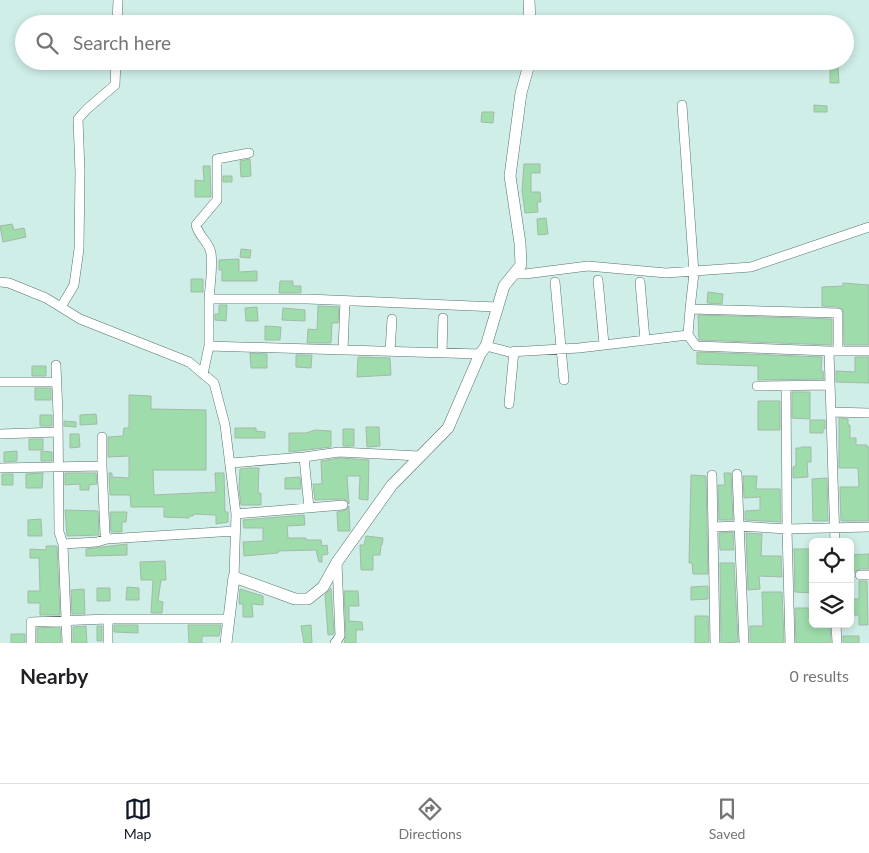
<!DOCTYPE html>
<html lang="en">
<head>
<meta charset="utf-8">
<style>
	:root { --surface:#fff; --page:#f2f2f2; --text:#202124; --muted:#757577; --line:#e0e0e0; --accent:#111827 }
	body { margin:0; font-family:Lato,sans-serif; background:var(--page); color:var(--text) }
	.controls { position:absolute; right:15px; bottom:15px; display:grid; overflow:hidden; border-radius:8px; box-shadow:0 2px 8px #0003 }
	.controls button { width:45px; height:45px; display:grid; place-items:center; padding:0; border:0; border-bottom:1px solid var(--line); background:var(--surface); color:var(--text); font:25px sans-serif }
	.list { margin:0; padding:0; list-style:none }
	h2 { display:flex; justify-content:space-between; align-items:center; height:65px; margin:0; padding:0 20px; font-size:21px }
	h2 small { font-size:16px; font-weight:400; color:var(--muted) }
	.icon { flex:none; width:28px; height:28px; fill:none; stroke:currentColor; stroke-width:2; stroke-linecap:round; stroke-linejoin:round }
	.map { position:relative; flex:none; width:869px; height:643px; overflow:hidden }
	.search { position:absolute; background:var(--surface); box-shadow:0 2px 8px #0003; left:15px; right:15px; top:15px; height:55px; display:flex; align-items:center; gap:12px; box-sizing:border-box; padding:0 18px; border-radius:28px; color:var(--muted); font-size:19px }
	.sheet { height:140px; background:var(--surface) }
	nav { display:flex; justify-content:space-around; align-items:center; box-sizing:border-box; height:70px; border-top:1px solid var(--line); background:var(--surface); font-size:14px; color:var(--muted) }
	nav a { display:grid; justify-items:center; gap:2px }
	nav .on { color:var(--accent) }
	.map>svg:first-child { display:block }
	.building { fill:#9edcac; stroke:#a4b9a8 }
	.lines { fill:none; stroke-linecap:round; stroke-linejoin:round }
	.minor-casing { stroke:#57736d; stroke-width:10 }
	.tertiary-casing { stroke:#57736d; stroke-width:12 }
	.minor { stroke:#fff; stroke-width:9 }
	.tertiary { stroke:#fff; stroke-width:11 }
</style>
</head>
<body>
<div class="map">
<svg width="869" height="643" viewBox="0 0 869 643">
	<rect width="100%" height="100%" fill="#cfeee8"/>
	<path class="building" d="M830,65H838L839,83H830Z
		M814,105L827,106V112H814Z
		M482,112H494L493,123L481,122Z
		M250,159L251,176L241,177L240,161Z
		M524,164H540V173H531V192H540L541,202H537L538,212L525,213L522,190Z
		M203,166H210L211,197H195V180L204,181Z
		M223,176H232V182H223Z
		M546,218L548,234L538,235L537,219Z
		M12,224L14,230L24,228L26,237L3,242L0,226Z
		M241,249L251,250L250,258L240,257Z
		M239,259V272L257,271V281H222V270H219V260Z
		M191,279H203V292H191Z
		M280,281H293V286H301V293H279Z
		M843,283L869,285V345H844L843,310L838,307L822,306V287L843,286Z
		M708,292L723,294L722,304L707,303Z
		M219,305H227L226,321L215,320V314H219Z
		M318,306L339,307L338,323H332L331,343H307L308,329L317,330Z
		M257,307L258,321H246L245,308Z
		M283,308L305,310V321L282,320Z
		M698,315L832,319V345L699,340Z
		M265,326L281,327L280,340H265Z
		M697,352L822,357L821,371H823L824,379L758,380V366L697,364Z
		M250,353L267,354V368H251Z
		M296,355H312L311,368L296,367Z
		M358,357L390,358L391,375L357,377Z
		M855,357H869V383L836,382V371L855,372Z
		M32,366H46V376H32Z
		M35,388H51V400H35Z
		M792,392H810V419L792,418Z
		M129,395L151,396V409L206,410V470H153L154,495L216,492L215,473H224L225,512H228V522L216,524V515L194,514L193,516H189V518L164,517V507H131L130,495H110L109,473H112V477L129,478V456L108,457V437L123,436L124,428H129Z
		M758,401H780V430H758Z
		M96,414L97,424L80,425V415Z
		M40,415H52V426H40Z
		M839,418L848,419V425H850V438H856V445H867V447H869V521H841L840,487H859L858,468H839Z
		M810,420H825V429H823V433H810Z
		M64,421L76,422V427L64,426Z
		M366,427H379L380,446L367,447Z
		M235,428H256V431L265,432V438H235Z
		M343,429H354V446H343Z
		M315,430L331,431V447L289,452V433H306Z
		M70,434H79L80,447L70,448Z
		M29,439H43V450H29Z
		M801,447H811V462H807L808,477L793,478V467L796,466V448H801Z
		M17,451V461L4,462V452Z
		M41,451L52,452V461H41Z
		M340,458L369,460L368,500L359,499L360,476H347L349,504L346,500L343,499L315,500L313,484H322L321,461Z
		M250,468H259L258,493H261V505H241L239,489L240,469Z
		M43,473L42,488H26V474Z
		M65,473H96L97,484L89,485V490H80V484L65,485Z
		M724,473H731L733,520H719L718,485H725Z
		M2,474H13V485H2Z
		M691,475L706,476L708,574H693L692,563H689Z
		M743,476H757L756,489H780L781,522L745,520V511L760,510V497L744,498Z
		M300,477L301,489H285V478Z
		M827,478L828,521H813L812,479Z
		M349,506L350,531H338L337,512L346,510Z
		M65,510L98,511L99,535L67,536Z
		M110,512H127L126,522H122V532H111Z
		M304,515L305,525L287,526L288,538H306V540H321L322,546L327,545L328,554L322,555V562H319L316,550L278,551V553L244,556L243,542L263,541V528H244L243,520Z
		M41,519L42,536H28V520Z
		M733,532L734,550H720L719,533Z
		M746,533L762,534L761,556H781L782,577L759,576L760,589L748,590Z
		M366,536L383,538L382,545H381L380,555H373V570H361L360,545H364Z
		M127,544V555L86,556V549Z
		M46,546H57L60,615H40V603H28V591H40L39,558H30V549L46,550Z
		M794,549H813L811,579H813V593L795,592Z
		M869,554V569H860L855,572H850V555Z
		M165,561L166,580H161L158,601L163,602L162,613H151L153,580H141L140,562Z
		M720,563H734L738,642L721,643Z
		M859,581H867L868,625H859V615H850V599H859Z
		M708,586V599L691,600V587Z
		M127,587L139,588V600H126Z
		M97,588H110V601H97Z
		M331,588L334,634L328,635L325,595Z
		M84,589L85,614H72L71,590Z
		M240,589L263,596V605L252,604L253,617H243V604H239Z
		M344,591H358L359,606H349V621L362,622L363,630H356V643H344L346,636Z
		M762,592H782L784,643H750V626H763Z
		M795,608H812V624H830L831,643H796Z
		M695,616H708L709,643H695Z
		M114,625H138V633L114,632Z
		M188,625H221L219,636H202V643H189Z
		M311,625L312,643H304L301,626Z
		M86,626L87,643H73V627Z
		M97,626H102V641H97Z
		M60,627L61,643H37V628Z
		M11,634H25V643H11Z
		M843,636H859V643H843Z"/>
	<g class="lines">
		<g class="minor-casing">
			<path id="minor" d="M117,24L118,0
				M682,105L694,273L690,309
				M249,153L217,159V200L196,225C199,237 209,242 211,253C213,266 210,285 209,299H308L497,307
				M514,274H525L588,266L666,273L751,267L869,227
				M598,280L604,344
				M0,282L9,283L46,298L80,319L189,362L214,383L225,425L236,514L234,577
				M555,282L564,380
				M640,282L645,340
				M61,307L74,285L79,249L80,172L78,119L87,109L115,85L116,61
				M209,346L480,354
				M486,346L509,352L579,348L688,335
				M343,350L345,301
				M390,351L392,319
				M829,351L696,346L688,335L690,309L838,313V351
				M442,353L443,318
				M56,365L58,414L59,532L63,544L67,643
				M203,374L209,346V299
				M0,382H56
				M757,386L830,385
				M786,386L787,529L790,643
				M509,404L514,351
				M831,412L869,413
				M0,434L58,432
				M102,437V466
				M304,457L309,508
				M231,463L304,457L339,452L420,456
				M0,468L102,466L105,534L107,539L235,531
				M737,474L744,643
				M712,475L715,643
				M236,514L343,505
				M713,527L738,526L787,529L869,527
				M835,542L829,351H869
				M63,544L97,542L107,539
				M860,575H869
				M108,619V643
				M836,624L837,643
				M31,643V622L108,619H229
				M335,643L340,636L337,562"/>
		</g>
		<g class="tertiary-casing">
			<path id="tertiary" d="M529,0L530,24
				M226,643L234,577L295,599H308L323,587L337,562L392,485L448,428L480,354L486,346L504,286L521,265L520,243L510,176L521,93L530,61"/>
		</g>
		<use href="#minor" class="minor"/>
		<use href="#tertiary" class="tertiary"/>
	</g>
</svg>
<div class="controls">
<button><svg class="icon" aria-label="locate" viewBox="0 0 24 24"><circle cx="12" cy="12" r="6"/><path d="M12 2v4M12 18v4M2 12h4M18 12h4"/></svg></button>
<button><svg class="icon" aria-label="layers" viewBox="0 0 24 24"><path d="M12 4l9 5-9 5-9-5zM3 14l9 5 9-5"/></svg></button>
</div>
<div class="search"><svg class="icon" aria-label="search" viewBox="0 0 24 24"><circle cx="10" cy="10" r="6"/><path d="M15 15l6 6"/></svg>Search here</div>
</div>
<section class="sheet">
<h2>Nearby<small>0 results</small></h2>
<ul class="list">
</ul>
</section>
<nav>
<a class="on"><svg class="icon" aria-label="map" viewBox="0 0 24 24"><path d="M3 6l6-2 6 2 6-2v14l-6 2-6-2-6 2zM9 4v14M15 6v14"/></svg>Map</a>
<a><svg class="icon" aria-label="directions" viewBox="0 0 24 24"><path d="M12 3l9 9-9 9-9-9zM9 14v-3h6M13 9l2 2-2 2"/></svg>Directions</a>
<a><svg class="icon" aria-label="saved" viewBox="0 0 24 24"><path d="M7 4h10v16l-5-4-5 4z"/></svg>Saved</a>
</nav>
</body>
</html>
